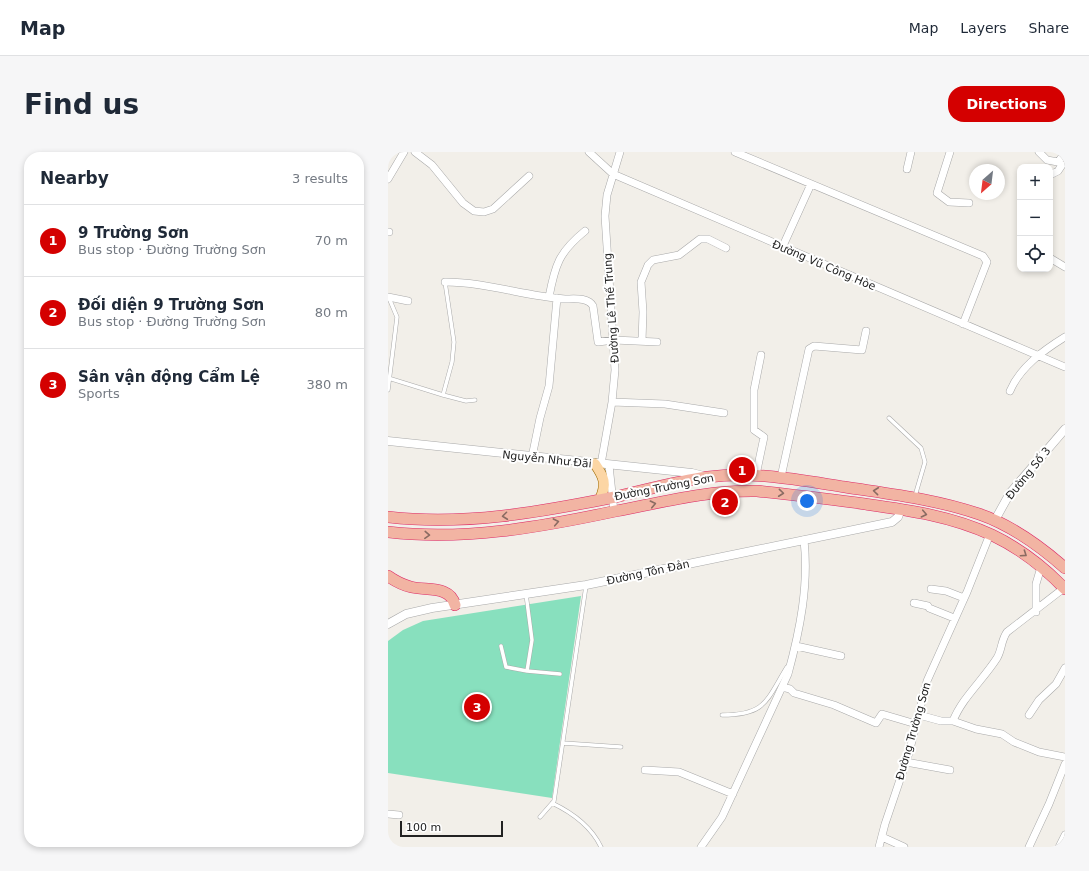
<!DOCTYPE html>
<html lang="en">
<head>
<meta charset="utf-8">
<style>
	:root { --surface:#fff; --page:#f6f6f7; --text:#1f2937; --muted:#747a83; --line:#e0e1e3; --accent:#d40000 }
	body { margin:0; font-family:"DejaVu Sans",sans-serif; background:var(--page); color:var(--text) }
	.controls { position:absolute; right:12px; top:12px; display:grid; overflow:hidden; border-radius:8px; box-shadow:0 2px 6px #0003 }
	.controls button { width:36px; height:36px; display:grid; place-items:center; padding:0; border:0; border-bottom:1px solid var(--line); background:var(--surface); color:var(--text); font:20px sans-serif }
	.compass { position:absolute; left:581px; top:12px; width:36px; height:36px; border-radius:50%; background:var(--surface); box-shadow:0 2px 6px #0003; rotate:208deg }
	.scale { position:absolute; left:12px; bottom:10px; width:103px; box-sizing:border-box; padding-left:4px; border:2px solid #222; border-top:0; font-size:11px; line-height:14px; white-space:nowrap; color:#222; -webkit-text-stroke:3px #fff; paint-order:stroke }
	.you { position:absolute; left:419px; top:349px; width:14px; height:14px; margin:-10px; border:3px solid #fff; border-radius:50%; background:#1a73e8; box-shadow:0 0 0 6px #1a73e833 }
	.badge { display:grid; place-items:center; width:26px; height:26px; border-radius:50%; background:var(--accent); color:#fff; font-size:13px; font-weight:700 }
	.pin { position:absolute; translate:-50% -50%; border:2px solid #fff; box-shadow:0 1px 4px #0006 }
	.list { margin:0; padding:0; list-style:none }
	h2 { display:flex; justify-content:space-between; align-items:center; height:52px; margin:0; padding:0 16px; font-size:17px }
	h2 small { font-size:13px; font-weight:400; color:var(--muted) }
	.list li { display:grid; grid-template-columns:26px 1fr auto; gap:12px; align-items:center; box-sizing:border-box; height:72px; padding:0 16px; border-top:1px solid var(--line) }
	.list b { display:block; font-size:15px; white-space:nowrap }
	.list p { margin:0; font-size:13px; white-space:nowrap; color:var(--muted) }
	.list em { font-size:13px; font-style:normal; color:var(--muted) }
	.icon { flex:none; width:22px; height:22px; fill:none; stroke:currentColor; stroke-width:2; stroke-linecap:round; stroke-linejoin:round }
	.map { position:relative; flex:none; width:677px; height:695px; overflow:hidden; border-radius:16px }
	header { display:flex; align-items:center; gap:24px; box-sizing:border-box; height:56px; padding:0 20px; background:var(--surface); border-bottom:1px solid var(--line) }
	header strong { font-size:19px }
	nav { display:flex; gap:22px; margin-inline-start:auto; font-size:14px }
	.intro { display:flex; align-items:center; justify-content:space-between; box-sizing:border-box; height:96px; padding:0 24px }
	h1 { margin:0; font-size:28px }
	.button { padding:10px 18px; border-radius:16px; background:var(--accent); color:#fff; font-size:14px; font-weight:700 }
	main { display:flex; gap:24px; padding:0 24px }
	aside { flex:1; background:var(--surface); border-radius:16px; box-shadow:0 2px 6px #0003 }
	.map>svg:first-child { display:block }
	.pitch { fill:#88e0be }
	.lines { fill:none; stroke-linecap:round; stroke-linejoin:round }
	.service-casing { stroke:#a9a9a9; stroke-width:4.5 }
	.minor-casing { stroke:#a9a9a9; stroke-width:8 }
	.tertiary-casing { stroke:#a9a9a9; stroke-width:9 }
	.primary-casing { stroke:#a06b00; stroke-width:11 }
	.trunk-casing { stroke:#dc2a67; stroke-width:12 }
	.service { stroke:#fff; stroke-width:3.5 }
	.minor { stroke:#fff; stroke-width:7 }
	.tertiary { stroke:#fff; stroke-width:8 }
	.primary { stroke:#fcd6a4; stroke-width:10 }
	.trunk { stroke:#f2b4a3; stroke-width:11 }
	.oneway { stroke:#8a6b62 }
	.labels { text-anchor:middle; stroke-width:4; stroke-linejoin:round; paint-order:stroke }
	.street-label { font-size:11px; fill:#222; stroke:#fff }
</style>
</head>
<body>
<header>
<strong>Map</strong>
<nav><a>Map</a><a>Layers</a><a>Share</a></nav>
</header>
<div class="intro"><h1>Find us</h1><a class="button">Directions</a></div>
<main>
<aside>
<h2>Nearby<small>3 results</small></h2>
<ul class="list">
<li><span class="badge">1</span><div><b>9 Trường Sơn</b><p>Bus stop · Đường Trường Sơn</p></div><em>70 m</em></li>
<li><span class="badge">2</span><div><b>Đối diện 9 Trường Sơn</b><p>Bus stop · Đường Trường Sơn</p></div><em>80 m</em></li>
<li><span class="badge">3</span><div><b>Sân vận động Cẩm Lệ</b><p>Sports</p></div><em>380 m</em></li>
</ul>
</aside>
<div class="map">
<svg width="677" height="695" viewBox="0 0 677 695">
	<rect width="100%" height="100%" fill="#f2efe9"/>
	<path class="pitch" d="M193,444L164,646L0,621V489L15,478L35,469Z"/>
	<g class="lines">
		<g class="service-casing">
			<path id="service" d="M0,226L55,243L78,249L87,248
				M0,238L9,165L1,146
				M55,243L64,210L66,190L57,130
				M501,266L533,296L537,310L527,344
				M138,442L144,488L139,519L172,522
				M113,494L118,515L139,519
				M334,563C378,563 378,549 399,515
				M175,591L233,595
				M164,651C185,661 203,674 213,695
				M152,665L166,649L198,434"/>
		</g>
		<g class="minor-casing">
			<path id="minor" d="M27,0L44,13L75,51L86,59L96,60L105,57L141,24
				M201,0L225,22L677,215
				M347,0L595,104L599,110L575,172
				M562,0L549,41L561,50L581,51
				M651,0L659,8L670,10L677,1
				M519,17L523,0
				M662,23L670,19L674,13
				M0,27L16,0
				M0,80H1
				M394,96L423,32
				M662,106L677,115
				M57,130C98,130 136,144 177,147C186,147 200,145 205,154L210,190L226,188L269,190
				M0,145L20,149
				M161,145C167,113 171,100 197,79
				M254,189L255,160L253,130L260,113L265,108L291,103L312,87H320L338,96
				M622,239C632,215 656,198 677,185
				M224,250L277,252L336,261
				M144,305L152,266L161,234L169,146
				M213,312L224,250L227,218L217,64L219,43L232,0
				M221,313L226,360
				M368,323L376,285L366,278V238L373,203
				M393,325L421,197L426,194L474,198L478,179
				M543,437L558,439L576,446
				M526,451L540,454L541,456L566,466
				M648,460V432L653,415
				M408,494L453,504
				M394,535L402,537L406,541L446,553L488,571L494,562L528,572
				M531,563L553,569H565L588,577L614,582L626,590L651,600L677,605
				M641,563L651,548L668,532L677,516
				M565,569C574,546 595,528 609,506C614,498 613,488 619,480L676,436
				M518,610L562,618
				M257,618L291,620L345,642
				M0,662L11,663
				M494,685L516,695
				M313,695L334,665L400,522C412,478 421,433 416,388
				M491,695L497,672L521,601L539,529L579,440L602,382
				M641,695L661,652L677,612
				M671,695L677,683"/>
		</g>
		<g class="tertiary-casing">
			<path id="tertiary" d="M0,289L304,321L316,324
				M607,368L622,341L677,277
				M0,472L18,462L44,456L198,433L504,370L510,365L513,357"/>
		</g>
		<g class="primary-casing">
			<path id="primary" d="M207,312C216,325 219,332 212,347"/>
		</g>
		<g class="trunk-casing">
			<path id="trunk" d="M0,365C76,374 153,360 227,345C258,338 289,329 320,325C366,319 411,328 457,335C502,342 547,347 591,362C623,373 652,394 677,416
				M0,380C76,389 153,375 228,359C275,350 321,338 369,339C405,343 441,347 477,352C520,358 564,364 604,383C631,396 656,415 677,437
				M0,424C7,429 15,433 23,435C38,439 62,433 67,453"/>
		</g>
		<use href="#service" class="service"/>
		<use href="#minor" class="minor"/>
		<use href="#tertiary" class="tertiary"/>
		<use href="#primary" class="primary"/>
		<use href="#trunk" class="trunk"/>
	</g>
	<defs><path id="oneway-chevron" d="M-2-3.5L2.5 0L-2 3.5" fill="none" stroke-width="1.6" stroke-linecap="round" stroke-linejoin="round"/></defs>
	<g class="oneway">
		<use href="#oneway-chevron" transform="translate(488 339) rotate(-174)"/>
		<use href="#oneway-chevron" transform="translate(393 341) rotate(6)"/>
		<use href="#oneway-chevron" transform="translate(265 352) rotate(-12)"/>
		<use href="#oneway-chevron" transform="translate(536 362) rotate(12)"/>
		<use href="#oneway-chevron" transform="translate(117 364) rotate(173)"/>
		<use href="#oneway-chevron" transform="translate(168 370) rotate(-11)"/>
		<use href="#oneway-chevron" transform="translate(39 383) rotate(3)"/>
		<use href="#oneway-chevron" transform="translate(636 402) rotate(34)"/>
	</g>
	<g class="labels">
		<g class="street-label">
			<text transform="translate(436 113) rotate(23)" y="4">Đường Vũ Công Hòe</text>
			<text transform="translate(223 156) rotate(-94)" y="4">Đường Lê Thế Trung</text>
			<text transform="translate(159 307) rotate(6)" y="4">Nguyễn Như Đãi</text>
			<text transform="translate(640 321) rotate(-51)" y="4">Đường Số 3</text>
			<text transform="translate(276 335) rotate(-11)" y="4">Đường Trường Sơn</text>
			<text transform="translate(260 420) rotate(-12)" y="4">Đường Tôn Đản</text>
			<text transform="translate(525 579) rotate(-74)" y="4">Đường Trường Sơn</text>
		</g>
	</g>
</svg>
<div class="controls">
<button>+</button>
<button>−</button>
<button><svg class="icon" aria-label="locate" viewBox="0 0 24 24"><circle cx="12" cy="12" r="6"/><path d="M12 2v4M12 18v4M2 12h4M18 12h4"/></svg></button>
</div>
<svg class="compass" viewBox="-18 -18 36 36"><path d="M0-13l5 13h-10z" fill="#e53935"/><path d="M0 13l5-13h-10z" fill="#747a83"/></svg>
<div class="scale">100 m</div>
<div class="you"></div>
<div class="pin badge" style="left:354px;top:318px">1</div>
<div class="pin badge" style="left:337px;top:350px">2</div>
<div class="pin badge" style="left:89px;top:555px">3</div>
</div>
</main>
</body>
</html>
